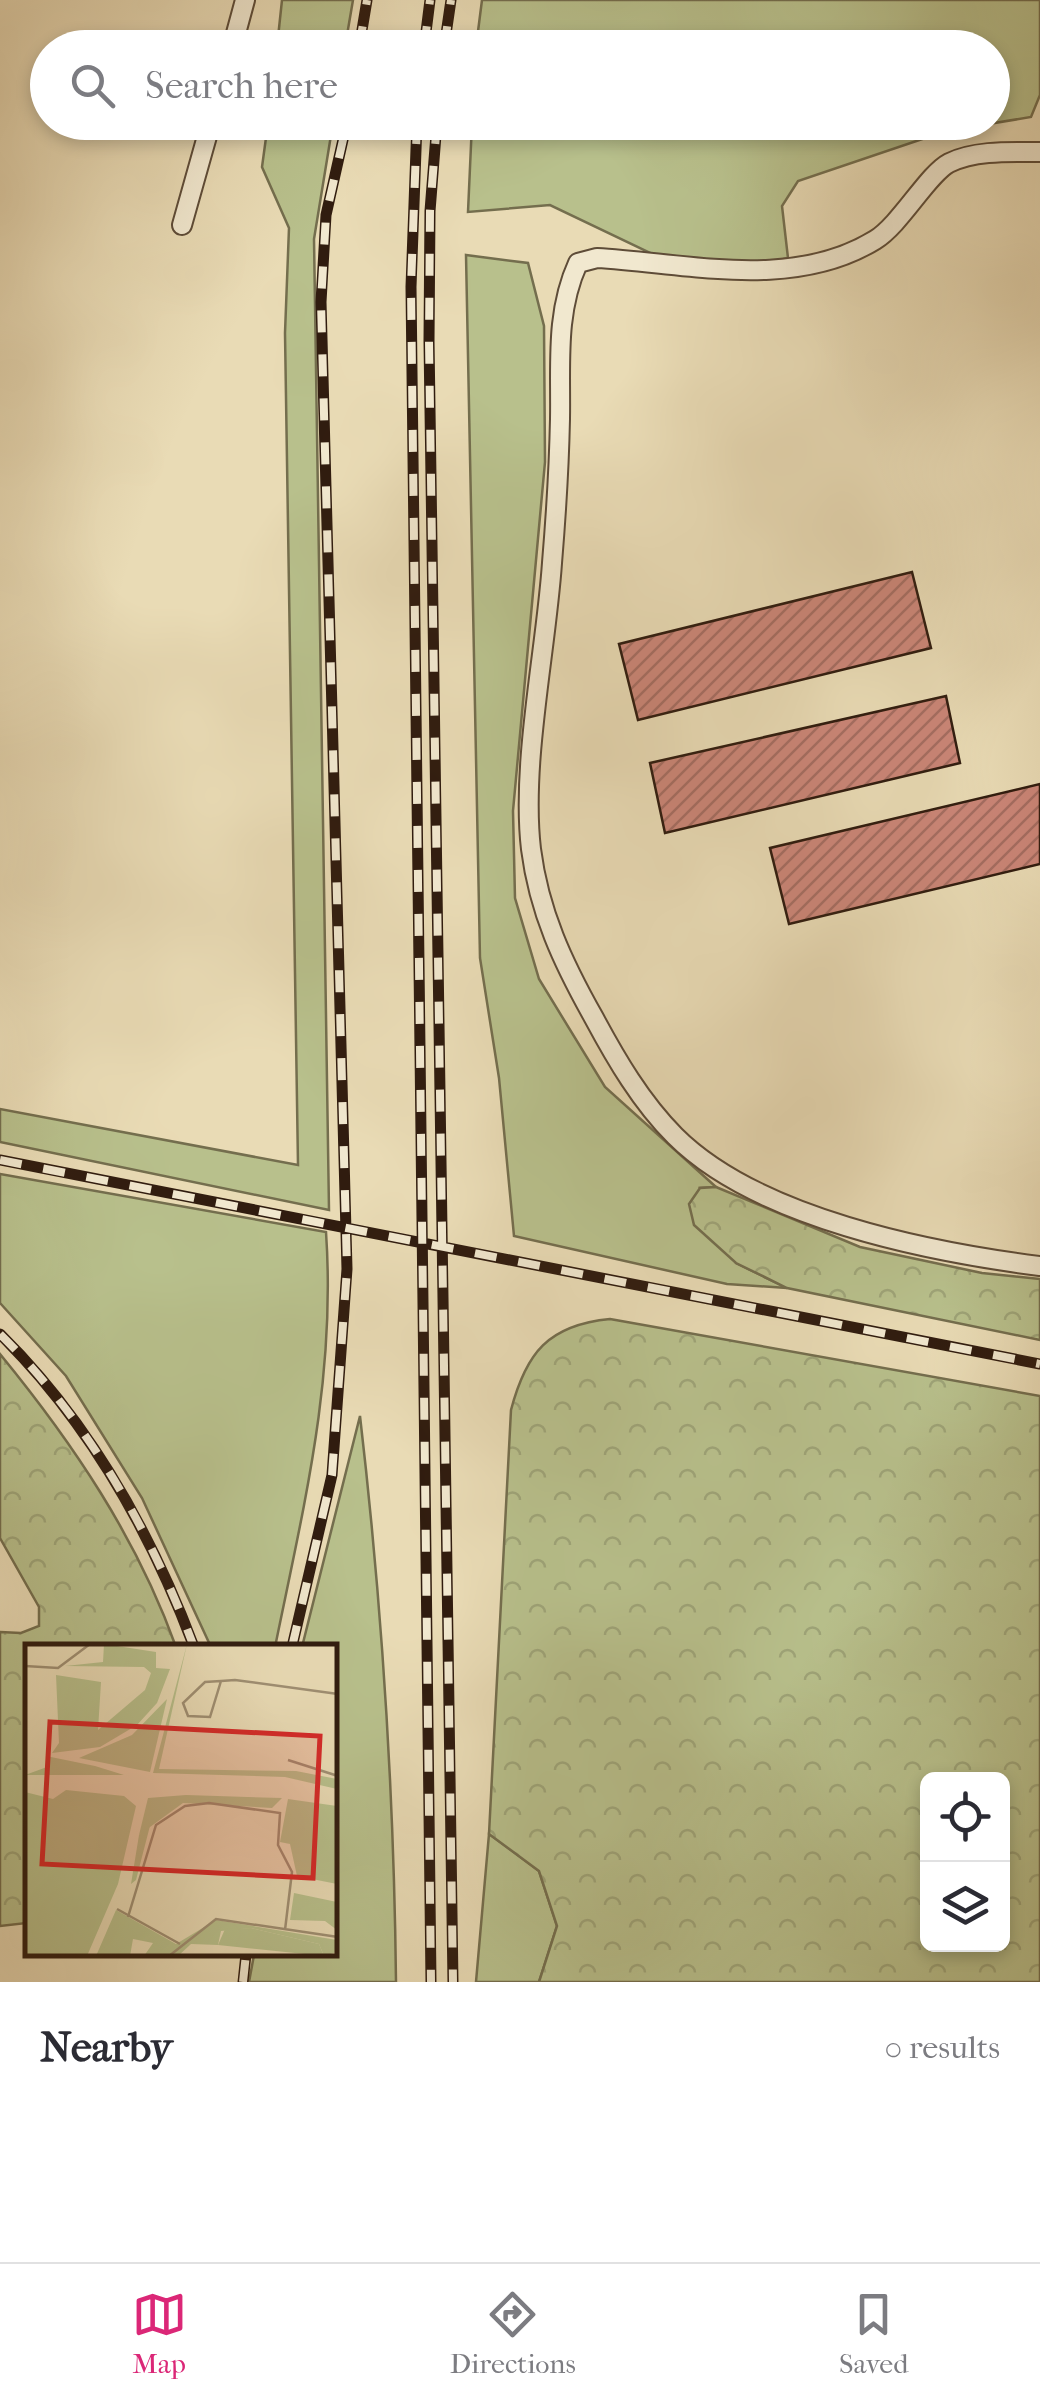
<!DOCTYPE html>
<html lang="en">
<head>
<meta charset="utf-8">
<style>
	:root { --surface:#fff; --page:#f7f7f7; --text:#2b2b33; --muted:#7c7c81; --line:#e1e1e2; --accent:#db2777 }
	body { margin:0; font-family:"IM FELL French Canon",serif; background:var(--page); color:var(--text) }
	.controls { position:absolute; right:30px; bottom:30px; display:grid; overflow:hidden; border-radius:15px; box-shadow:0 5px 15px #0003 }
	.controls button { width:90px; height:90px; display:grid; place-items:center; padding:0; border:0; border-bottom:2px solid var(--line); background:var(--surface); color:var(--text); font:50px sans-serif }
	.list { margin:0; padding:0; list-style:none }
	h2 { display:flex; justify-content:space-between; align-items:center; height:130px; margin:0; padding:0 40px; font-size:42px }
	h2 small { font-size:32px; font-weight:400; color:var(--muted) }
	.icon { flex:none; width:55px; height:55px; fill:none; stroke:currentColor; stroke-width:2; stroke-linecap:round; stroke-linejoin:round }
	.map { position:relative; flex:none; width:1040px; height:1982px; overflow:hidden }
	.search { position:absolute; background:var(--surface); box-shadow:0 5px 15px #0003; left:30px; right:30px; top:30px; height:110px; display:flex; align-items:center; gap:25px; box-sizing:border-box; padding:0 35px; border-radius:55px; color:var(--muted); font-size:38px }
	.sheet { height:280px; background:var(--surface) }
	nav { display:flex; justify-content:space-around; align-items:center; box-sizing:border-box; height:140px; border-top:2px solid var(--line); background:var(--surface); font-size:28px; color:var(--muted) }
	nav a { display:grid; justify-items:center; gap:5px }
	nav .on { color:var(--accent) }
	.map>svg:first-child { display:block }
	.grass { fill:#b8c08c; stroke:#746e4e; stroke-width:2.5 }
	.forest { fill:url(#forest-crowns); stroke:#746e4e; stroke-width:2.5; fill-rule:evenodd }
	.building { fill:url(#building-hatch); stroke:#301c0f; stroke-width:2.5 }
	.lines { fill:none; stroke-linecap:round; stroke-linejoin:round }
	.service-casing { stroke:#5e4c38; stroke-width:22 }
	.service { stroke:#f1e8cf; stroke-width:18 }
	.rail-casing { stroke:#301c0f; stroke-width:11 }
	.rail { stroke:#f1e8cf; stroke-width:8; stroke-dasharray:22; stroke-linecap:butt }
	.inset-road { fill:none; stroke:#9f8f73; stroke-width:2.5 }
	.view { fill:#d62828; fill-opacity:0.15; stroke:#d62828; stroke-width:5 }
	.inset-edge { fill:none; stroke:#301c0f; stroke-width:5 }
</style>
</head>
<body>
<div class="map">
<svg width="1040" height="1982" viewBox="0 0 1040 1982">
	<defs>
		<pattern id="forest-crowns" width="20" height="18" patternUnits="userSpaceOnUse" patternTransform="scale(2.5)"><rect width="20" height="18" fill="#b8c08c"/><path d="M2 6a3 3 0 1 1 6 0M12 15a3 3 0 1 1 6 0" fill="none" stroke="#9ea478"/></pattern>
		<pattern id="building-hatch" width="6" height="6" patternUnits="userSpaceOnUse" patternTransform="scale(2.5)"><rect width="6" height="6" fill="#cb8678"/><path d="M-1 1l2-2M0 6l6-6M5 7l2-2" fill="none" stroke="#a56d61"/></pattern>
	</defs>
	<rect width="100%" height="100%" fill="#e9dbb5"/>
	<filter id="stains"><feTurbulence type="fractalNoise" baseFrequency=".002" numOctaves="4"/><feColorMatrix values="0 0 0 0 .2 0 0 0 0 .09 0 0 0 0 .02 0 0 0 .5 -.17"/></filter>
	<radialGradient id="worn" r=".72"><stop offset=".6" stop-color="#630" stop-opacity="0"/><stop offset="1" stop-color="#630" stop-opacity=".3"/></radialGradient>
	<path class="grass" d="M282,0H353L345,47H277Z
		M482,0H1040V95L1031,117L946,131L798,181L782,206L788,258L727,272L667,261L550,205L468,212L472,123L992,122V48L476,47Z
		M268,123H333L314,239L329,1210L0,1142V1109L298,1165L285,333L289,228L262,167Z
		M466,255L528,263L544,326L545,462L513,811L515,898L539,979L605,1087L716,1187L700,1188L736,1263L787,1288L727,1284L514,1236L499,1078L480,958Z
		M0,1174L326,1232C336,1378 304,1505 275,1647H211L142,1498L66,1376L0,1303Z
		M360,1416C382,1605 394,1792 396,1982H249L254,1955L335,1954V1647H302Z
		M489,1834L539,1871L557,1926L539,1982H476Z"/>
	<path class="forest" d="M716,1187L860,1247L982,1273L1040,1279V1340L787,1288L736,1263L694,1225L689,1204L700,1188Z
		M610,1319L1040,1396V1982H539L557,1926L539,1871L489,1834L511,1410C526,1353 548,1325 610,1319ZM928,1780H1002V1944H928Z
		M0,1354C73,1443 137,1538 176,1647H28L27,1923L0,1926V1632L21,1633L39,1626V1607L0,1538Z"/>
	<path class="building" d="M912,572L931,648L638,720L619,644Z
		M946,696L960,763L665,833L650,763Z
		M1040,784V864L789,924L770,848Z"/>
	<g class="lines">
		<g class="service-casing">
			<path id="service" d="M232,48L245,0
				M1040,152C1012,152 975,150 949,163C928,174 900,225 875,240C792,291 687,263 597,258L578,263C555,313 561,366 560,419C559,467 556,515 552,563C546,651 521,763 531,849C539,912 563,963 594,1018C616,1059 641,1102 675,1136C757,1218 929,1252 1040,1266
				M182,225L211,122"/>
		</g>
		<use href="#service" class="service"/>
		<g class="rail-casing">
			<path id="rail" d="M359,48L367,0
				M424,48L430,0
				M444,48L451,0
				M417,122L411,287L431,1982
				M437,122L430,211L429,341L453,1982
				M0,1160L1040,1364
				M0,1334C89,1422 150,1530 194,1647
				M292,1647L332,1475L347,1269L321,302L326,215L347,122
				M243,1982L246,1954"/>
		</g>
		<use href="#rail" class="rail"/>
	</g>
	<g transform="translate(25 1644)">
		<rect width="312" height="312" fill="#e9dbb5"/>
		<path d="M162,0L134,125L271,127L312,135V145L260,133L128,129ZM142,55L125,128L54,114L107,91ZM21,112L70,122L99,131H0L22,123ZM161,151L257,154L247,164L158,159L114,191L123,154ZM263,155L312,162V240L272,232L265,200L255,198ZM269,249L312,258V286L300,277L265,276ZM91,266L151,300L191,276L312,296V308L299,312L294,300L226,284L196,287L193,301L166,300L153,312H119L128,299L108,295L105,312H71Z" fill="#b8c08c"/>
		<path d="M79,0L131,8V24L145,25L132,59L112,81L75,103L27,109L34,99L31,31L76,38L73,86L120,46L126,29L119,23L40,22L78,18ZM41,146L99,152L111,162L93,240L62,312H0V148L28,155ZM126,178L111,236L106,240L114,191ZM226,284L294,300L299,312L193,301L200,285Z" fill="#b8c08c"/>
		<path class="inset-road" d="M0,22L33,24L65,0M196,37L185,73L163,72L158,59L180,38L196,37L210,36L313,50M263,116L313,132M92,265L155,300M103,273L131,181L160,162L184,159L255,169L253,201L267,228L260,286M144,312L191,275L313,293"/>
		<path class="view" d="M25,78L295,92L288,234L17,220Z"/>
		<rect width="312" height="312" class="inset-edge"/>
	</g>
	<rect width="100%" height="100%" filter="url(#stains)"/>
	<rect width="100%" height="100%" fill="url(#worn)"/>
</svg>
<div class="controls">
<button><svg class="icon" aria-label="locate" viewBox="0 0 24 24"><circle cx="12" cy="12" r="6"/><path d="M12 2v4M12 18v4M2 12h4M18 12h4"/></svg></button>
<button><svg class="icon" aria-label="layers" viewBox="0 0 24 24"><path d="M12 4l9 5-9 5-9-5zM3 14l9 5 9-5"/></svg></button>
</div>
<div class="search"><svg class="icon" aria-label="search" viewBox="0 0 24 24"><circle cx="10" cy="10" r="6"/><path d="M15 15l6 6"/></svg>Search here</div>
</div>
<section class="sheet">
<h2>Nearby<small>0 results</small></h2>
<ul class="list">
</ul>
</section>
<nav>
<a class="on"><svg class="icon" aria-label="map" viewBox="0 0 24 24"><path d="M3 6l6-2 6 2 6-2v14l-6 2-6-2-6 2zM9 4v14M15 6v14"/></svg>Map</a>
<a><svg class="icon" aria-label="directions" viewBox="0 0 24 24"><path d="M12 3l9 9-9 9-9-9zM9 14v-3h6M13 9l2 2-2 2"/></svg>Directions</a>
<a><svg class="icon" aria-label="saved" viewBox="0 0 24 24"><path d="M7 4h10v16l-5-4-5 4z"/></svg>Saved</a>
</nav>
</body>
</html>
